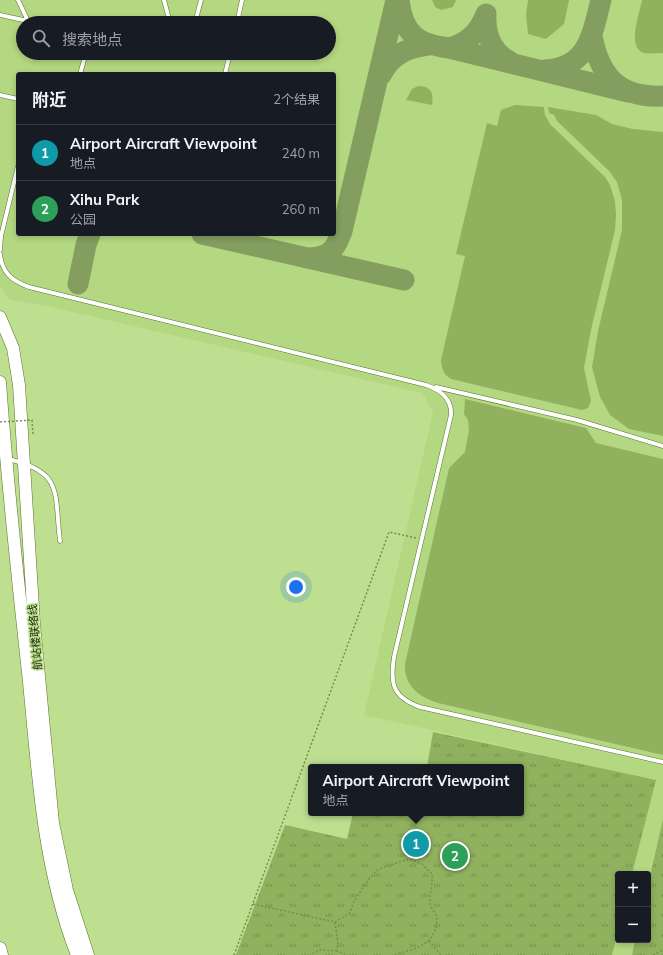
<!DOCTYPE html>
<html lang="zh">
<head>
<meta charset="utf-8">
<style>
	:root { --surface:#171b24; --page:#242831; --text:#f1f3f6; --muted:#9ea1a6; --line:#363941; --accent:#1a73e8 }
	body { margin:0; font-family:Mulish,"Noto Sans SC",sans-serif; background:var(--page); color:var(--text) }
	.controls { position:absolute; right:12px; bottom:12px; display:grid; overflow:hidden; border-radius:4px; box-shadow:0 2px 6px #0003 }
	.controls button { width:36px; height:36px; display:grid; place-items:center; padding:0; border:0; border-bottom:1px solid var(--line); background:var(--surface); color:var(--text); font:20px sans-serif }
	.you { position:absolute; left:296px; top:587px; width:14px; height:14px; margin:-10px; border:3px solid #fff; border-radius:50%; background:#1a73e8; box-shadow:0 0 0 6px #1a73e833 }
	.badge { display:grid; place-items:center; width:26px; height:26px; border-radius:50%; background:var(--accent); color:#fff; font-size:13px; font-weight:700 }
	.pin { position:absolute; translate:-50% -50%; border:2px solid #fff; box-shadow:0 1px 4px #0006 }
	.popup { position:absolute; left:308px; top:764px; width:216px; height:52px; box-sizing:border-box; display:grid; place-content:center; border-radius:4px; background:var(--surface); filter:drop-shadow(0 1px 3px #0005); font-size:13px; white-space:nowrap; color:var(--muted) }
	.popup b { font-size:15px; color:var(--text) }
	.popup::after { content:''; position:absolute; left:50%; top:100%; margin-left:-8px; border:8px solid transparent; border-top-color:var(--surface) }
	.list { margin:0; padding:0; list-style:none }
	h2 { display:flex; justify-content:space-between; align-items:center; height:52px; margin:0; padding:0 16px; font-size:17px }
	h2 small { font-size:13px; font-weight:400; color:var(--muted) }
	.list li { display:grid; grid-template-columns:26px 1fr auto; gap:12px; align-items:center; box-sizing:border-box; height:56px; padding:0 16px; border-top:1px solid var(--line) }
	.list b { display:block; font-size:15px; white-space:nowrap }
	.list p { margin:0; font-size:13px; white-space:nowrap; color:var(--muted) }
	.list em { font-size:13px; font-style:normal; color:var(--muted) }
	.icon { flex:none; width:22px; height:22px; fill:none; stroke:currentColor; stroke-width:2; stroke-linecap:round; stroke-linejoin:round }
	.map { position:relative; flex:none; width:663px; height:955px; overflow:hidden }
	.search { position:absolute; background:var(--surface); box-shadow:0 2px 6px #0003; left:16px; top:16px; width:320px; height:44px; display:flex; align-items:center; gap:10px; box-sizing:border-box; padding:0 14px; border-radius:22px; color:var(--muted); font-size:15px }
	.panel { position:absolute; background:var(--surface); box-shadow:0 2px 6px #0003; left:16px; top:72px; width:320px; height:164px; border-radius:4px }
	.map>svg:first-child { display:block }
	.built { fill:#b4d881; fill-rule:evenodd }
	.green { fill:#90b25e }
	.park { fill:url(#park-tufts) }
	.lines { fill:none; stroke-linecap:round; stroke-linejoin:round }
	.taxiway { stroke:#849e60; stroke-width:21 }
	.service-casing { stroke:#577326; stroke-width:5 }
	.primary-casing { stroke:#577326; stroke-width:13 }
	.path { stroke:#768d54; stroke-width:1.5; stroke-dasharray:2 2; stroke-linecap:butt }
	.service { stroke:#fff; stroke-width:4 }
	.primary { stroke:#fff; stroke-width:12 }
	.path-bridge { stroke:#768d54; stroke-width:1.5; stroke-dasharray:2 2; stroke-linecap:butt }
	.labels { text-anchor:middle; stroke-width:3; stroke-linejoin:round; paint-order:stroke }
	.street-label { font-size:11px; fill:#232f0f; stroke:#bedf90 }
</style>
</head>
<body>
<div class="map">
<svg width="663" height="955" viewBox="0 0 663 955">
	<defs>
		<pattern id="park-tufts" width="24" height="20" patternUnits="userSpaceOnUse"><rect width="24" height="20" fill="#90b25e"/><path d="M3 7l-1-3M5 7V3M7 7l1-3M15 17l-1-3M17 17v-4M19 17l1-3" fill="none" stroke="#75914c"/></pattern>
	</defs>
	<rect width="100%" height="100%" fill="#bedf90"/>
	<path class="built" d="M0,0H663V819L648,885V874H632L655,780L364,715L433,412L422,393L47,306L10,300L0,286ZM23,23H329V53H23ZM18,74H334V234H18Z
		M618,932V940H635L632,955H612Z"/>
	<path class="green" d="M432,0H456L453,7L441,10L435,7Z
		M528,0H569L564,24L546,39L528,34L526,14Z
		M642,0H663V53C657,53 649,54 644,53C626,48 640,12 642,0Z
		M418,86C431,86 434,93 432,105L406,100L412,89Z
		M515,105L544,107L545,115L550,124L605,177L610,185L615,201L616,215L615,230L591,330L584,368L591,401L588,408L582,410L451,379C443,374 442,369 441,360L465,256L456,254L487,123L497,126L501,110Z
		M548,107L596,115L612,124L633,129L663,132V436L629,429L610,415L600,397L592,367L598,331L622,230V200L617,182L610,172L557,121L554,115L549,113Z
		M465,399L586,428L596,443L663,459V755L438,703C419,697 404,686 405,664L449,468L465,452L469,430L468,420L464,414Z"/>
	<path class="park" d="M433,732L656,780L632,874H618V932L612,955H236L285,825L347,839L353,813H521V767H427Z
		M663,819V955H632L635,940H648V885Z"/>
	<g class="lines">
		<path class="taxiway" d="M399,0C403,34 417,44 449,48L628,92
			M592,36C600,77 619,98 663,96
			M449,48C468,43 479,32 486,14C485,34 492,53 511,62
			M545,70C588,68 592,35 601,0
			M381,75C391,55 406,48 428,45
			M202,234L404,280
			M306,258C329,258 335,251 342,231L396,0
			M78,284L86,245L90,234"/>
		<g class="service-casing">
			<path id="service" d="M18,0L28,21L31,23
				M164,0L170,23
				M0,15L28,21
				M195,23L201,0
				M237,23L242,0
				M80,74L86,53
				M225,74L230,53
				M0,95L18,99
				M0,250L1,236L18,166
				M0,254C2,273 12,281 29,287L426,385C440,390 452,398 451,415L394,657C390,683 392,697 420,707L663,762
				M436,387L577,420L663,446
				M8,459C64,472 54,492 60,541"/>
		</g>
		<g class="primary-casing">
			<path id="primary" d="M0,317L13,348L19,385L34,624L53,823L67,890L88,955
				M0,382C7,482 18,582 29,682C38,775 43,868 77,955
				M0,948L2,955"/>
		</g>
		<path class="path" d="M253,904L335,922L338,944L336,951L320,950L310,955
			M335,922L350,913L354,901L369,879L376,871L384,867L409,859L422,864L432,874C433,884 429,893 430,902C430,909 437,913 437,920C436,946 412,950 392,955
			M429,941L441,955
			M336,951L348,955
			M234,955L389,532L416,538
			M653,955L663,950"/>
		<use href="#service" class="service"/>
		<use href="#primary" class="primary"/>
		<path class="path-bridge" d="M0,422L32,420L33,435"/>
	</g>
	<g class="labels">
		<g class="street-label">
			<text transform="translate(35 637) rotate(-95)" y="4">航站楼联络线</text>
		</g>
	</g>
</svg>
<div class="controls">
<button>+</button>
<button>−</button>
</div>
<div class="you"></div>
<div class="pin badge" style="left:416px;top:844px;background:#0f9aa8">1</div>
<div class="popup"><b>Airport Aircraft Viewpoint</b>地点</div>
<div class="pin badge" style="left:455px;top:856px;background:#2e9e5b">2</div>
<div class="search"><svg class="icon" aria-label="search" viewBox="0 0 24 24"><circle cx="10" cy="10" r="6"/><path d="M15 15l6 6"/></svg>搜索地点</div>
<section class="panel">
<h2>附近<small>2个结果</small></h2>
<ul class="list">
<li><span class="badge" style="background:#0f9aa8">1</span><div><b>Airport Aircraft Viewpoint</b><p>地点</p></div><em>240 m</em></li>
<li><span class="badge" style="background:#2e9e5b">2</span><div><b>Xihu Park</b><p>公园</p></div><em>260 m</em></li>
</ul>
</section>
</div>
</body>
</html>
